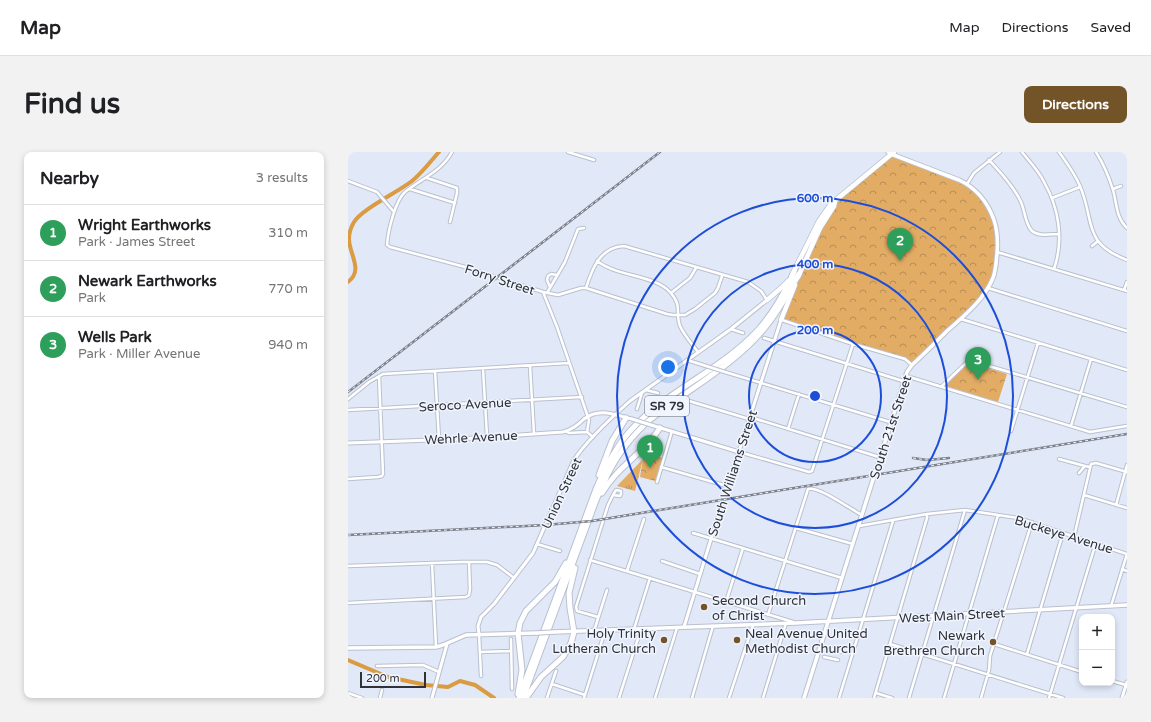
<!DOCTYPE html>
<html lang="en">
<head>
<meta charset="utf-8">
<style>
	:root { --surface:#fff; --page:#f2f2f2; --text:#202124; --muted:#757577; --line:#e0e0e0; --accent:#735429 }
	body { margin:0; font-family:"Varela Round",sans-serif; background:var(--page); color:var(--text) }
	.controls { position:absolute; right:12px; bottom:12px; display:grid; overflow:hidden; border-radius:8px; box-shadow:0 2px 6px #0003 }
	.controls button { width:36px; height:36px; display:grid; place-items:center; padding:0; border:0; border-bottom:1px solid var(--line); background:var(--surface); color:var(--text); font:20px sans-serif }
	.scale { position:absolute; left:12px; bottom:10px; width:66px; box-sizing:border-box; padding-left:4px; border:2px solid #2f3237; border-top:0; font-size:11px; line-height:14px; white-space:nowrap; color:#2f3237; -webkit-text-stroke:3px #f1f5ff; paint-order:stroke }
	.you { position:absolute; left:320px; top:215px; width:14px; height:14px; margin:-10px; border:3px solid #fff; border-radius:50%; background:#1a73e8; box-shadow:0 0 0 6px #1a73e833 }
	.badge { display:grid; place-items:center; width:26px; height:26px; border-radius:50%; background:var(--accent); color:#fff; font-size:13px; font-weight:700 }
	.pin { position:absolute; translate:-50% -33px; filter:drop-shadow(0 1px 2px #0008) }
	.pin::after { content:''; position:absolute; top:21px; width:14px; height:12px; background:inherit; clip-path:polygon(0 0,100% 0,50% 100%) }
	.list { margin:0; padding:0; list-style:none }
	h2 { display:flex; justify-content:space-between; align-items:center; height:52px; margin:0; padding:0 16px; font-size:17px }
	h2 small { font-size:13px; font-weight:400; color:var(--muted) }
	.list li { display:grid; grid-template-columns:26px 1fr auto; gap:12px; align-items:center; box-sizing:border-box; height:56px; padding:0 16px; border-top:1px solid var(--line) }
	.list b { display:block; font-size:15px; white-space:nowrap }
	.list p { margin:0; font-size:13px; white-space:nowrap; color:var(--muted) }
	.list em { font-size:13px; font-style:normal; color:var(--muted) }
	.map { position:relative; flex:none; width:779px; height:546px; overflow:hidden; border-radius:8px }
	header { display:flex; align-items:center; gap:24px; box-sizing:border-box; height:56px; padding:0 20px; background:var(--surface); border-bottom:1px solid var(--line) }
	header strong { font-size:19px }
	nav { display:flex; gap:22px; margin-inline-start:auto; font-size:14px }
	.intro { display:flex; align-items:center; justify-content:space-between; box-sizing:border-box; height:96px; padding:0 24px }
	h1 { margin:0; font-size:28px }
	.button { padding:10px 18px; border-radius:8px; background:var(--accent); color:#fff; font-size:14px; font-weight:700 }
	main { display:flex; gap:24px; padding:0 24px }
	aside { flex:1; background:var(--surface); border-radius:8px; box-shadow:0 2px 6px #0003 }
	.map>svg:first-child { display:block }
	.grass { fill:url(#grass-tufts) }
	.park { fill:url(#park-crowns) }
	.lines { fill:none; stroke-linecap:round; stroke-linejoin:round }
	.river { stroke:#da9b42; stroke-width:4 }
	.minor-casing { stroke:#bac0cf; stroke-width:4.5 }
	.tertiary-casing { stroke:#bac0cf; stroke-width:5 }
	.secondary-casing { stroke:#bac0cf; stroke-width:5.5 }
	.trunk-casing { stroke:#bac0cf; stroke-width:6 }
	.motorway-casing { stroke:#bac0cf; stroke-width:7 }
	.minor { stroke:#fff; stroke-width:2.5 }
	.tertiary { stroke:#fff; stroke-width:3 }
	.secondary { stroke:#fff; stroke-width:3.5 }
	.trunk { stroke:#fff; stroke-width:4.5 }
	.motorway { stroke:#fff; stroke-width:5 }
	.rail-casing { stroke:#7d818b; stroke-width:2.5 }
	.rail { stroke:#f1f5ff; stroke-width:1; stroke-dasharray:3; stroke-linecap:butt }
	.minor-bridge-casing { stroke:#bac0cf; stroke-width:4.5; stroke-linecap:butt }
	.tertiary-bridge-casing { stroke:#bac0cf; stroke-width:5; stroke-linecap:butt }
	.secondary-bridge-casing { stroke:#bac0cf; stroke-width:5.5; stroke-linecap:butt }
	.minor-bridge { stroke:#fff; stroke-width:2.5 }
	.tertiary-bridge { stroke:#fff; stroke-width:3 }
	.secondary-bridge { stroke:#fff; stroke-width:3.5 }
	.ring { fill:none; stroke:#1d4ed8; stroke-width:2 }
	.poi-dot { fill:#735429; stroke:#f1f5ff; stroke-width:1.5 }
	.labels { text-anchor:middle; stroke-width:3; stroke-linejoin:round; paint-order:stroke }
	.shield { fill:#f1f5ff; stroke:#696c73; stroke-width:1 }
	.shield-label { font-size:12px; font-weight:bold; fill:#2f3237 }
	.street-label { font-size:13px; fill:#2f3237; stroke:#f1f5ff }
	.poi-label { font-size:13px; fill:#2f3237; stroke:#f1f5ff; text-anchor:start }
	.centre { fill:#1d4ed8; stroke:#f1f5ff; stroke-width:2 }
	.ring-label { font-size:12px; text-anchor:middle; font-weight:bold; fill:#1d4ed8; stroke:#f1f5ff; stroke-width:3; stroke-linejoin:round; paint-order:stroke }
</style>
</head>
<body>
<header>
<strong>Map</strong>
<nav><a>Map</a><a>Directions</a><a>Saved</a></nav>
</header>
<div class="intro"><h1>Find us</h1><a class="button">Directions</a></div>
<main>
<aside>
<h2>Nearby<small>3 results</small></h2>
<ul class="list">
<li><span class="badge" style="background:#2e9e5b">1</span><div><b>Wright Earthworks</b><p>Park · James Street</p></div><em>310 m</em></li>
<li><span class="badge" style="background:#2e9e5b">2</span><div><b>Newark Earthworks</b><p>Park</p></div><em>770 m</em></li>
<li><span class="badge" style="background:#2e9e5b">3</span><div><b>Wells Park</b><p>Park · Miller Avenue</p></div><em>940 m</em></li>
</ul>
</aside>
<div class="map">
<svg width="779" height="546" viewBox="0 0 779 546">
	<defs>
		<pattern id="grass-tufts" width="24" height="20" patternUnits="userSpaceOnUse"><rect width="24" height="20" fill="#e3ac65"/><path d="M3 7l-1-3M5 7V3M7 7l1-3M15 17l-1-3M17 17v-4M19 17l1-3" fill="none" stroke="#b88d54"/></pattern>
		<pattern id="park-crowns" width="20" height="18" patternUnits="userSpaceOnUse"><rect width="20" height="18" fill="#e3ac65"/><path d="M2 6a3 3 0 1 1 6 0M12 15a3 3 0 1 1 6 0" fill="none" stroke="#b88d54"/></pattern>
	</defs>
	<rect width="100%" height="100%" fill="#e1e8f7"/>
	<path class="grass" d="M295,307L287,339L269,334Z"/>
	<path class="park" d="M543,2L619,32L640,55L650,84L645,126L632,147L564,213L557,207L505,192L433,168L447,133L487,49Z
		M621,210L659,222L650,250L597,234Z
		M300,301L315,306L307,329L292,325L295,307Z"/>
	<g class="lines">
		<path class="river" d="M0,130C16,118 1,102 1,87C1,81 3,75 6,70C14,57 50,40 64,29C74,21 82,10 91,0
			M0,508L40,525L78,533L100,535L112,529L127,533L146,546"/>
		<g class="minor-casing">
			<path id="minor" d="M104,0C94,19 73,27 57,40C47,49 40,79 39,93L42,95L117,115L195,140L209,175L241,268L239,280L245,285
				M220,0L246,8
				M674,0C681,9 691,19 696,30C711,56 716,88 706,117
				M711,0C719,11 727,22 732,34C747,69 734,91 779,108
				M748,0C755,11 761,25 765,38C769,52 768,66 779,76
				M641,8C653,21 666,35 673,50C677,59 677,72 684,79C691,85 703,82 711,82
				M79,26L109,36V41L102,70
				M0,29L29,40L46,60
				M619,32L626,21L652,0
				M62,37L107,51
				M765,37L773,34
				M704,46L732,35
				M744,94L750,89
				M649,100L779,139
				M249,109C270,125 307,123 322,140C335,154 327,161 332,174C336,183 344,192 350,200
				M202,135L199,128L200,124L203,122L209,123
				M238,136C244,117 252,95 276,94L400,130L413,139L419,148
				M640,136L779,179
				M776,138L779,130
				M195,140L210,143L233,136H238L319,162L325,163H337L347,157L367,141L370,136L374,124
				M199,141L217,110L230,77L236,76
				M323,141L342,126L348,116
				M613,167L779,218
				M434,168L505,192L557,207L564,213
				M383,177L395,181
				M416,186L555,229
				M339,208L355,213
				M182,214L186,282
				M135,217L139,284
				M87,219L91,287
				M377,220L542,270
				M558,224L742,280L779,274
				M594,234L618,211L624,209L779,255
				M298,238L310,241
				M0,247L21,230L35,222L221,211
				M341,249L401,267
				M289,257L294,241
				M0,258L234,245
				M402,265L531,305
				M723,274L743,207
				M440,277L451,242
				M663,279L690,191
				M219,280L221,281L239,280
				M391,300L461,320L464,319L505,192
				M711,307L737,314
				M313,315L379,334
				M731,321L737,314L742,315
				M0,327L30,325L34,324L35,322L31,224
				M309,330L324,279
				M736,343L779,356
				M768,353L779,313
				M511,374L579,362L617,358L670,366L779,402
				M448,376L505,392
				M345,381L494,426
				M726,385L743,312L748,311L779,320
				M189,392L212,399
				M242,408L445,470
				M314,409L352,422
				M84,411L88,495
				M0,414L114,410H139L149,413L166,426
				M774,417L779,419
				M279,419L296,367
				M378,450L395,396
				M0,451L118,445L121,443L122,437L121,410
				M763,454L779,402
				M420,463L460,337C471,334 502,357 514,363
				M250,465L229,459L228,455L260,353L265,343L272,344L273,342V339L268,338L265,343
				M286,477L302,426
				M246,479L259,438
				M131,482L133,524
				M163,487L164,537
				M542,492L715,546
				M646,492L734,520
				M482,496L493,500
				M132,500L163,499
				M679,502L715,381
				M476,505L490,508
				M29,514L75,513L91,520
				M764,529L778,533
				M204,532L237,543
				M0,541L14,546
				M528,541L544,546
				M32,546L34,538
				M199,546L208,519
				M236,546L257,479
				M271,546L293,477
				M307,546L329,476
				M344,546L365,474
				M381,546L405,473
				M415,546L438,471
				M491,546L545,369
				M526,546L579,366V362
				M561,546L617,358
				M596,546L650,363
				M633,546L641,518L642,504L684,370
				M701,546L746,397V392"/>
		</g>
		<g class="tertiary-casing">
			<path id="tertiary" d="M303,273L391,300
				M0,291L112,287L215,280C224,278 230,273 236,267C251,255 267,263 284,267
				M336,475L363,387L433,168
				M131,482L130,474L133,465L146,452L185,401L226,308C239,288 264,265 282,249L383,177L419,148
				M84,546L99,492
				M774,546L779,530"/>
		</g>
		<g class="secondary-casing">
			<path id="secondary" d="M206,480L448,471L779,453
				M0,496L88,495L95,493L118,483L189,481
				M456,546L559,220L564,213C576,202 587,191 599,179C616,164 636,148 645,126C648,118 648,110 649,102C650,90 650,80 646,68C640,51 628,36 611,28L543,2L540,0"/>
		</g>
		<g class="trunk-casing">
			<path id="trunk" d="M444,123L471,69L483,52L546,0
				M450,125L472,76L486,54L487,49
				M419,148L433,136L440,129
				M433,168L447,133"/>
		</g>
		<g class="motorway-casing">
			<path id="motorway" d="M251,323L264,289L278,266
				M254,341C270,314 295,302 312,276
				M170,542L174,518L170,481L172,471L178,459L207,430L218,411
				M171,546L248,337C257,316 267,296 282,279C319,238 374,218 411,177C426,160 437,140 446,120
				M175,546L247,351C260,318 272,296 298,271C336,239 383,216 415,178C430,161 440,141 451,122
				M178,546L193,525L215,505L223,491L226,480L222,456L221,441L227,416"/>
		</g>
		<use href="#minor" class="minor"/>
		<use href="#tertiary" class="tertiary"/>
		<use href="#secondary" class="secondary"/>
		<use href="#trunk" class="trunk"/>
		<use href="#motorway" class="motorway"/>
		<g class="rail-casing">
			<path id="rail" d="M0,240L312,0
				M565,306L579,308L601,306
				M0,383L197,373L244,369L779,282"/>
		</g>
		<use href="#rail" class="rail"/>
		<g class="minor-bridge-casing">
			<path id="minor-bridge" d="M355,213L377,220"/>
		</g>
		<g class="tertiary-bridge-casing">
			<path id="tertiary-bridge" d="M284,267L303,273"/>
		</g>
		<g class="secondary-bridge-casing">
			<path id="secondary-bridge" d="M189,481L206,480"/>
		</g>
		<use href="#minor-bridge" class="minor-bridge"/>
		<use href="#tertiary-bridge" class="tertiary-bridge"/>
		<use href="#secondary-bridge" class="secondary-bridge"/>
	</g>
	<g class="ring">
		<circle cx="467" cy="244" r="66"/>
		<circle cx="467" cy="244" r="132"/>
		<circle cx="467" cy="244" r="198"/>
	</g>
	<g class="poi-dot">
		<circle cx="356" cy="455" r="4"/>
		<circle cx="316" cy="488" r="4"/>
		<circle cx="389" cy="488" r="4"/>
		<circle cx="645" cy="490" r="4"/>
	</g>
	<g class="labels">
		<rect class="shield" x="297" y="244" width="44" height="20" rx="3"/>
		<g class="shield-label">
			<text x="319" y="258">SR 79</text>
		</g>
		<g class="street-label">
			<text transform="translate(152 127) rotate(18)" y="5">Forry Street</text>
			<text transform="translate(117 252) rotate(-3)" y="5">Seroco Avenue</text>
			<text transform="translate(542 275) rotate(-72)" y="5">South 21st Street</text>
			<text transform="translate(123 285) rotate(-3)" y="5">Wehrle Avenue</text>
			<text transform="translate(384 321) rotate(-72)" y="5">South Williams Street</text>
			<text transform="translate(213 341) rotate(-65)" y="5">Union Street</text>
			<text transform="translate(716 382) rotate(17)" y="5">Buckeye Avenue</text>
			<text transform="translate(604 463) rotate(-3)" y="5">West Main Street</text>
		</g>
		<g class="poi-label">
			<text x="364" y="453">Second Church<tspan x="364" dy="15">of Christ</tspan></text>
			<text x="308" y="486" text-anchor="end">Holy Trinity<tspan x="308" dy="15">Lutheran Church</tspan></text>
			<text x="397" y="486">Neal Avenue United<tspan x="397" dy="15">Methodist Church</tspan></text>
			<text x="637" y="488" text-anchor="end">Newark<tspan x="637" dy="15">Brethren Church</tspan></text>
		</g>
	</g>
	<circle cx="467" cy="244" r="6" class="centre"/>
	<g class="ring-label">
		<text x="467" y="50">600 m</text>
		<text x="467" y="116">400 m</text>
		<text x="467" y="182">200 m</text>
	</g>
</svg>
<div class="controls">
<button>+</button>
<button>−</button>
</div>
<div class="scale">200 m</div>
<div class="you"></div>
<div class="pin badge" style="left:302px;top:316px;background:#2e9e5b">1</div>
<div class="pin badge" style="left:552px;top:109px;background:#2e9e5b">2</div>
<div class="pin badge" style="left:630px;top:228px;background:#2e9e5b">3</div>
</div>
</main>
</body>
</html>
